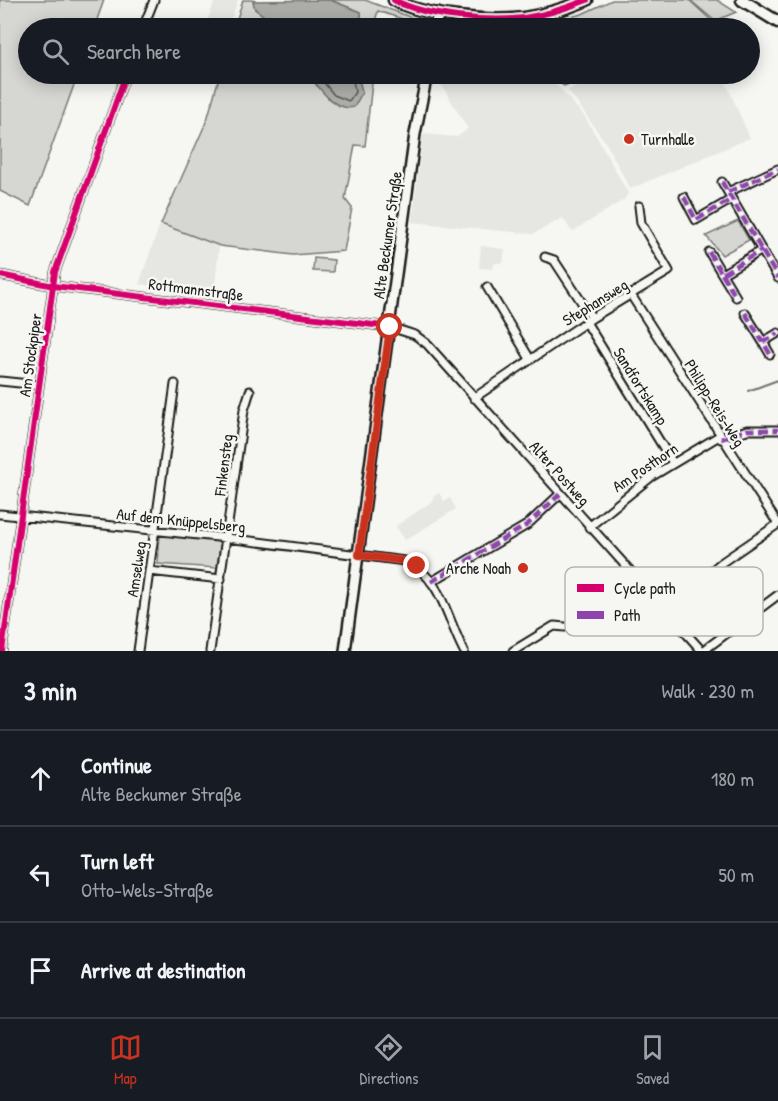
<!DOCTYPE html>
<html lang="en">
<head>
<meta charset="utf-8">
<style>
	:root { --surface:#171b24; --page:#20242c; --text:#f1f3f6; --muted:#9ea1a6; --line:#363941; --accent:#c8321e }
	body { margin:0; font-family:"Patrick Hand",sans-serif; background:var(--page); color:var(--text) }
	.stop { position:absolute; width:18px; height:18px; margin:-14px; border:4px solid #c8321e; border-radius:50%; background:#fff }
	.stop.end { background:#c8321e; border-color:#fff; box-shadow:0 2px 6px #0008 }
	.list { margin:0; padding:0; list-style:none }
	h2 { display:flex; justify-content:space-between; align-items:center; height:78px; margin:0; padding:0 24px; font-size:26px }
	h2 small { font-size:20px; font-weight:400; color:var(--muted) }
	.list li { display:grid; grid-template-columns:39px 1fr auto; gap:18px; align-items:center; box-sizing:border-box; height:96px; padding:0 24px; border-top:2px solid var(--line) }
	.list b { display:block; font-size:22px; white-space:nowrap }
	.list p { margin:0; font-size:20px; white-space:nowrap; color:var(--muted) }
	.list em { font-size:20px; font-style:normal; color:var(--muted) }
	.icon { flex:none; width:33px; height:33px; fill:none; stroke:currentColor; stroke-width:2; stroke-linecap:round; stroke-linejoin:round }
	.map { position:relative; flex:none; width:778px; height:651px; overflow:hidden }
	.search { position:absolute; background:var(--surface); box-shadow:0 3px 15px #0003; left:18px; right:18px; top:18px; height:66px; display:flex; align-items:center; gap:15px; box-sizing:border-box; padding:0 21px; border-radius:33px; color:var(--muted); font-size:22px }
	.sheet { height:366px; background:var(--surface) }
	nav { display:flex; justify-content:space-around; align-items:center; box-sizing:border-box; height:84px; border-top:2px solid var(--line); background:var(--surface); font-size:16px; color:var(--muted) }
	nav a { display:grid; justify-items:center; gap:3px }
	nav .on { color:var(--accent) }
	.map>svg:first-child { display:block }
	.built { fill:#e6e6e2 }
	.green { fill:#d6d6d2; stroke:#797977; stroke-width:1.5 }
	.water { fill:#acaca9; stroke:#727271; stroke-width:1.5 }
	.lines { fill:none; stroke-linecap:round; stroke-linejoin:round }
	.shore { stroke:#565654; stroke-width:1.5 }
	.stream { stroke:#727271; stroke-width:2 }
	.minor-casing { stroke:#1c1c1c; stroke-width:11 }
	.tertiary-casing { stroke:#1c1c1c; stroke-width:14 }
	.secondary-casing { stroke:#1c1c1c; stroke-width:15 }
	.primary-casing { stroke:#1c1c1c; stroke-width:15 }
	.minor { stroke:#f6f6f2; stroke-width:7 }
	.tertiary { stroke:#f6f6f2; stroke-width:9 }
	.secondary { stroke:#f6f6f2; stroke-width:10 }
	.primary { stroke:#f6f6f2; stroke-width:10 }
	.quiet { stroke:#8e44ad; stroke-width:4.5; stroke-dasharray:9 4.5; stroke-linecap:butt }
	.cycleway-casing { stroke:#f6f6f2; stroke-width:10 }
	.cycleway { stroke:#d6006c; stroke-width:6 }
	.route { stroke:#c8321e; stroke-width:8 }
	.poi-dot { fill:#c8321e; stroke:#f6f6f2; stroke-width:2 }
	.labels { text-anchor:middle; stroke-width:5; stroke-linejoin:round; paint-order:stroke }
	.poi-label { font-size:16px; fill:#1c1c1c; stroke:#f6f6f2; text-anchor:start }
	.street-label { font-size:16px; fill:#1c1c1c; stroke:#f6f6f2 }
	.key { fill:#f6f6f2; stroke:#b5b5b2; stroke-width:1.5 }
	.key-label { font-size:16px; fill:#1c1c1c }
</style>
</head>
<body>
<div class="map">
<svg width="778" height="651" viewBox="0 0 778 651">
	<rect width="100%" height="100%" fill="#f6f6f2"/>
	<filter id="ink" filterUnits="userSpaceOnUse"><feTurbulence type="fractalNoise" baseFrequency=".0167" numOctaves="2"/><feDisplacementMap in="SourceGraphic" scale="12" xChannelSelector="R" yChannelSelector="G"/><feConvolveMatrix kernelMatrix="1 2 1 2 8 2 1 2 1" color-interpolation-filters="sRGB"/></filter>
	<g filter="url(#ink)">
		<path class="built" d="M215,0H238L227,28L205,27Z
			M435,74H536L553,81L585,117L602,146L628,193L625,199L572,232L563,218L533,234L412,222L423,134L457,137L468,129Z
			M606,74H722L750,138L630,189L606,143L568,90Z
			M160,224L219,246L214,294L139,284Z
			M481,246L505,249L503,263H495L492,269L479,268Z
			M439,493L444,501L450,498L456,509L405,540L396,526L433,501L432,498Z"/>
		<path class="green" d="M0,0H104L94,28H28V74H78L30,206L0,191Z
			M243,0H253L255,9L280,28H234Z
			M330,0H365L423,22V26L378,11L373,28H356L361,21V12Z
			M612,0H689L713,22L697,28H589L601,23L587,28H528L582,14Z
			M690,0H717L736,12L715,21Z
			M455,23L517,28H448Z
			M220,74H310L317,86L362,93L358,74H373L365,146L355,145L345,199L352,208L344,251L293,255L220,246L161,224L207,120Z
			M545,74H594L564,86Z
			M738,221L749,240L722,255L706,236Z
			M314,258L334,260L333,272L313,271Z
			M160,534L221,542L217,568L158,564Z"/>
		<path class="water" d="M330,0L361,12V21L356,28H280L255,9L253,1Z
			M310,74H358L362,93L354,107C335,112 318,88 310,74Z"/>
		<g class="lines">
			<path class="shore" d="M317,74L334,95L349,101L355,92L352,74"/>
			<path class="stream" d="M748,391L778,380"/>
			<g class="minor-casing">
				<path id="minor" d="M143,28L154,0
					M722,182L778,278
					M728,192L778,169
					M684,197L696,220L732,199
					M709,252L722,274L762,250
					M545,257L554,260L592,318
					M722,274L736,297
					M0,275L54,286L390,327L415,335L427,344L702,651
					M487,287L530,359
					M631,295L778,524
					M745,313L763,342
					M586,322L673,463
					M770,354L763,342L778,333
					M0,381L39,385
					M474,398L592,318L669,271L641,223L639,206
					M721,439L747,430H778
					M0,514L227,538L405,561C442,576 447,620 464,651
					M589,527L651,477L719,436
					M149,571L221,579
					M431,582L527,525L560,494
					M665,610L721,563L778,524
					M2,651L55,272L126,74
					M138,651L175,384
					M210,651L244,410L250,391
					M513,651L554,626L565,627
					M703,651L778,595"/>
			</g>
			<g class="tertiary-casing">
				<path id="tertiary" d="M435,28L438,13
					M345,651L415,134L427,74"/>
			</g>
			<g class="secondary-casing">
				<path id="secondary" d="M394,0C425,17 488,22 524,18C545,15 567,8 587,0"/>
			</g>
			<g class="primary-casing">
				<path id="primary" d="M742,0L778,22"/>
			</g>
			<use href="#minor" class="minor"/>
			<use href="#tertiary" class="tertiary"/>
			<use href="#secondary" class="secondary"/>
			<use href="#primary" class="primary"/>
			<path class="quiet" d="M722,182L778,278
				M728,192L778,169
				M684,197L696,220L732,199
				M709,252L722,274L762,250
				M722,274L736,297
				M745,313L763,342
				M770,354L763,342L778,333
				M721,439L747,430H778
				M431,582L527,525L560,494"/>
			<g class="cycleway-casing">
				<path id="cycleway" d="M394,0C425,17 488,22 524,18C545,15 567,8 587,0
					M0,275L54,286L390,327
					M2,651L55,272L126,74"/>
			</g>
			<use href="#cycleway" class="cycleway"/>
		</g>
	</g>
	<g class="lines" filter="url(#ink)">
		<path class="route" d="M390,327L359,555L405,561L417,566"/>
	</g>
	<g class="poi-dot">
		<circle cx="629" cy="139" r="6"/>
		<circle cx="523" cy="568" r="6"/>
	</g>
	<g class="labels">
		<g class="poi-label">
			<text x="641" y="145">Turnhalle</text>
			<text x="511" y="574" text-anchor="end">Arche Noah</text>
		</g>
		<g class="street-label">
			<text transform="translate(387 235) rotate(-82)" y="6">Alte Beckumer Straße</text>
			<text transform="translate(196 289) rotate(7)" y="6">Rottmannstraße</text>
			<text transform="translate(595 302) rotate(-32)" y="6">Stephansweg</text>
			<text transform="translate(30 355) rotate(-82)" y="6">Am Stockpiper</text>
			<text transform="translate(641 386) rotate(58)" y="6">Sandfortskamp</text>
			<text transform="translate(715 403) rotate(58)" y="6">Philipp-Reis-Weg</text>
			<text transform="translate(223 465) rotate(-83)" y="6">Finkensteg</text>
			<text transform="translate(645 467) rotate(-34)" y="6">Am Posthorn</text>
			<text transform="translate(560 473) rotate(48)" y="6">Alter Postweg</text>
			<text transform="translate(181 520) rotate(6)" y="6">Auf dem Knüppelsberg</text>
			<text transform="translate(136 569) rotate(-81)" y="6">Amselweg</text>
		</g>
	</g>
	<rect x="565" y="567" width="198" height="69" rx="9" class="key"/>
	<rect x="577" y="584" width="27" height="8" fill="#d6006c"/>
	<rect x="577" y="611" width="27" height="8" fill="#8e44ad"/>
	<g class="key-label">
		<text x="614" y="594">Cycle path</text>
		<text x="614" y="621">Path</text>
	</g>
</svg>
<div class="stop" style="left:390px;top:327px"></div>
<div class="stop end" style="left:417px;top:566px"></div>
<div class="search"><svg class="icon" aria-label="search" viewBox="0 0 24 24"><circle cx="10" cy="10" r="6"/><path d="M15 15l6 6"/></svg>Search here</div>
</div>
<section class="sheet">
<h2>3 min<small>Walk · 230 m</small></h2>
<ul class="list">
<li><svg class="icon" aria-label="ahead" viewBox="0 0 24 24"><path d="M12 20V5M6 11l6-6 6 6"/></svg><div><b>Continue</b><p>Alte Beckumer Straße</p></div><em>180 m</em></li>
<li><svg class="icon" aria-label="left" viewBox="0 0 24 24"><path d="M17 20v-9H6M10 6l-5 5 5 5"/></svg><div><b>Turn left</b><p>Otto-Wels-Straße</p></div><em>50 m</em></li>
<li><svg class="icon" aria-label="arrive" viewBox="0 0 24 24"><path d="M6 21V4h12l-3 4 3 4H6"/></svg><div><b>Arrive at destination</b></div></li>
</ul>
</section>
<nav>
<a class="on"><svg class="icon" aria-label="map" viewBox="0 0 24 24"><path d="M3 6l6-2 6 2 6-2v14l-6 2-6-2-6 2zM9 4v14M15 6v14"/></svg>Map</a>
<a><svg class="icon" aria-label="directions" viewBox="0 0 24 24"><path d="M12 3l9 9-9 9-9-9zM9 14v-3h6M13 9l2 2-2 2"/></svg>Directions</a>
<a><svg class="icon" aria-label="saved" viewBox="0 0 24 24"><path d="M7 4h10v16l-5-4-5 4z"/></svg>Saved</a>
</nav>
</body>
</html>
